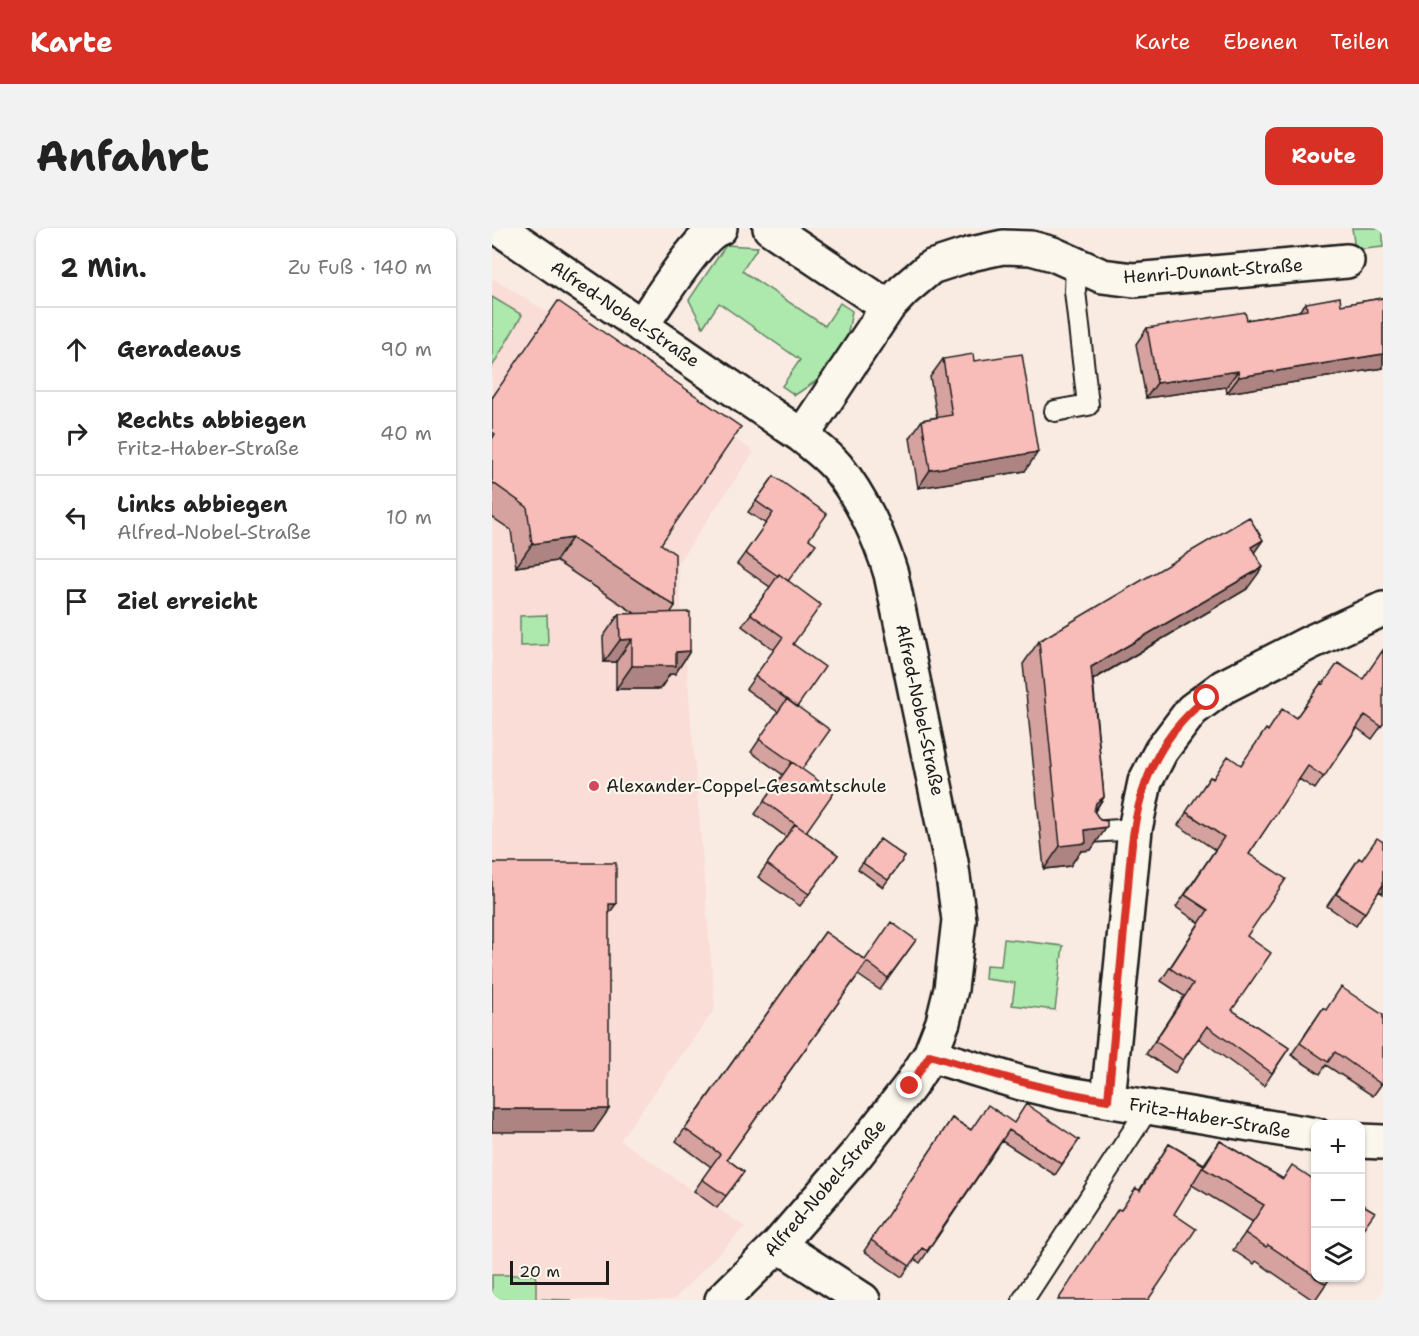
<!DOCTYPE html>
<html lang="de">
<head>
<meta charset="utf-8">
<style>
	:root { --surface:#fff; --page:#f2f2f2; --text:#222; --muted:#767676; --line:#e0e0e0; --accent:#d93025 }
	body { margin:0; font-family:"Shantell Sans",sans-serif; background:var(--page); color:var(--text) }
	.controls { position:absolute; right:18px; bottom:18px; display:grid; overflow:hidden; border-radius:12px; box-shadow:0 2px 4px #0004 }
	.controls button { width:54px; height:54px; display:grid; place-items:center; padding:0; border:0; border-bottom:2px solid var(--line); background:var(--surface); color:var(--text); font:30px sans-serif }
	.scale { position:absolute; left:18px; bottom:15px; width:99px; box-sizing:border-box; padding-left:6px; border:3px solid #1c1c1c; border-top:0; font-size:16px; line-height:21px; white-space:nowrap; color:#1c1c1c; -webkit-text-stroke:4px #fbf7ec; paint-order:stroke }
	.stop { position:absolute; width:18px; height:18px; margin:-14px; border:4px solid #d93025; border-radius:50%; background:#fff }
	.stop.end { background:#d93025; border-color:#fff; box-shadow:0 2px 6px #0008 }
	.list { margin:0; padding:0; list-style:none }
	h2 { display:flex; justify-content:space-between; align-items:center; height:78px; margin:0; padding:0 24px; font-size:26px }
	h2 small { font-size:20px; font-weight:400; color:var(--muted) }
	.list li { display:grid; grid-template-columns:39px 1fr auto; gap:18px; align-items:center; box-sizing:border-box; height:84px; padding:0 24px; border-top:2px solid var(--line) }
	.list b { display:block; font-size:22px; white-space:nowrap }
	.list p { margin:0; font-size:20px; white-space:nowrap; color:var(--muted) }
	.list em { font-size:20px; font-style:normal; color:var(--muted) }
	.icon { flex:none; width:33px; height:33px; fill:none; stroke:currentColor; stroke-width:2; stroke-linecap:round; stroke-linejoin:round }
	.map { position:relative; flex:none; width:891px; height:1072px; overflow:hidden; border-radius:12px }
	header { display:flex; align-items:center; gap:36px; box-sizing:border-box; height:84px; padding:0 30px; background:var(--accent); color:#fff }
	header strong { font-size:28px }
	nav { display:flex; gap:33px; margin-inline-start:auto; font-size:21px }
	.intro { display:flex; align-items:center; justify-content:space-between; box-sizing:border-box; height:144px; padding:0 36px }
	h1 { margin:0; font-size:42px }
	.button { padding:15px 27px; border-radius:12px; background:var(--accent); color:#fff; font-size:21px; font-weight:700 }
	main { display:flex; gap:36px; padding:0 36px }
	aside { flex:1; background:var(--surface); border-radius:12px; box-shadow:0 2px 4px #0004 }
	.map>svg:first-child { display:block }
	.built { fill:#f9ddd6 }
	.green { fill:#ade8ad; stroke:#648264; stroke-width:1.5 }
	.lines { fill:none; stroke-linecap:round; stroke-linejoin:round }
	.service-casing { stroke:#1c1c1c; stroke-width:24 }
	.minor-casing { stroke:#1c1c1c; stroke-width:38 }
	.service { stroke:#fbf7ec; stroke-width:20 }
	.minor { stroke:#fbf7ec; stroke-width:33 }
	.wall { fill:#d5a29f; stroke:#1c1c1c; stroke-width:1.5 }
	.shaded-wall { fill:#ae8482; stroke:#1c1c1c; stroke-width:1.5 }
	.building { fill:#f8bcb9; stroke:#1c1c1c; stroke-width:1.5 }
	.route { stroke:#d93025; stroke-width:8 }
	.poi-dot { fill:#d1495b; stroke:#fbf7ec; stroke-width:2 }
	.labels { text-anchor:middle; stroke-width:4.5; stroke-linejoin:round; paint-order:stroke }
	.street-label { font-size:18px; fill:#1c1c1c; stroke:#fbf7ec }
	.poi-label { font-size:18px; fill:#1c1c1c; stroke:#fbf7ec; text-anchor:start }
</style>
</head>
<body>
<header>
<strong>Karte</strong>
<nav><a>Karte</a><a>Ebenen</a><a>Teilen</a></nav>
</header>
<div class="intro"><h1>Anfahrt</h1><a class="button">Route</a></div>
<main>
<aside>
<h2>2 Min.<small>Zu Fuß · 140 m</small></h2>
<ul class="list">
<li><svg class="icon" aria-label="ahead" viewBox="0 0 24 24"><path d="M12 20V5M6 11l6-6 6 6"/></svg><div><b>Geradeaus</b></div><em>90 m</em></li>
<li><svg class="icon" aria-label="right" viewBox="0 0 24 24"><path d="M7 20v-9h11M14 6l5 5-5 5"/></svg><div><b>Rechts abbiegen</b><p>Fritz-Haber-Straße</p></div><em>40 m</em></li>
<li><svg class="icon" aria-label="left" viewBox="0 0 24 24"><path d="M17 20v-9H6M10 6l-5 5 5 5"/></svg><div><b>Links abbiegen</b><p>Alfred-Nobel-Straße</p></div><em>10 m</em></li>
<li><svg class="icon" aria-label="arrive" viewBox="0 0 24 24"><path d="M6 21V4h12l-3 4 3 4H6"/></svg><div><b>Ziel erreicht</b></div></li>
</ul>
</aside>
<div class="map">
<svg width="891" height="1072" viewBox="0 0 891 1072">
	<rect width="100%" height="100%" fill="#faebe2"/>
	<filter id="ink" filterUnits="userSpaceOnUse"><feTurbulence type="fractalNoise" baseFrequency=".0167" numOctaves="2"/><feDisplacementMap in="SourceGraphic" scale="12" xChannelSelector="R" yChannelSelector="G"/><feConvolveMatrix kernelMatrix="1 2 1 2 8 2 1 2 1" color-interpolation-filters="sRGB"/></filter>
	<g filter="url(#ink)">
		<path class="built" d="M0,50L46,78L262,224L186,335L223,781L128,912L253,999L181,1072L43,1071L0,1047Z"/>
		<path class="green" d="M860,0H891V19L863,22Z
			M234,17L266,19L250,43L333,98L348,75L360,83L353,120L335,146L303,167L290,158L308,132L227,75L211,99L197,72Z
			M0,69L30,87L0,139Z
			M55,387L56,417L28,418V388Z
			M512,711L571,718L563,782L520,777L523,755L493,751L494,737L509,738Z
			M0,1047H44V1071L80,1072H0Z"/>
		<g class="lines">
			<g class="service-casing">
				<path id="service" d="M563,183L596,177L583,63L584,37
					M598,604L643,601
					M531,1072L657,879"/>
			</g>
			<g class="minor-casing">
				<path id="minor" d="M7,0L310,208C322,218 335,227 345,239C369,269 388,309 399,346L459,634L467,692L459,761L451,794L438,827L418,858L364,927L286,1017L230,1072
					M278,0L396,79
					M149,98C165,76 206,8 228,0
					M310,208L396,79L412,62L439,39L479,26L511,19L539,20L561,26L610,48L642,52L855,33
					M438,827L529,855L571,865L824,907
					M616,872L643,601L653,554L669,523L700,482L731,459L817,415L891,381
					M868,913L891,914
					M286,1017L371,1072"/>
			</g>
			<use href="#service" class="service"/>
			<use href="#minor" class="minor"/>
		</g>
		<path class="wall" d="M891,70V140L735,165L734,159L654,170L644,116L655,100L755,92L807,83L814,75L849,77Z
			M451,131L482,133L533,243L426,260L418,210L430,192L445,189L438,149Z
			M0,169L169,316L183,378L179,384L198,423L183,446H178L168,461H124V434H112L111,409L127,386H144L64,333L24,339L19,302L0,289Z
			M282,248L317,311L296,353L314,604L346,627L308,678L266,649L294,609L263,586L291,547L259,524L286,484L254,461L282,422L250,398L278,359L245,336L274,296L256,284Z
			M771,312L762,324L755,361L601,452L612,569L603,583L599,622L589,623L578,638L552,641L531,436L547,413Z
			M829,455L891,496L880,511L865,500L823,561L807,551L757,626L755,708L740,782L797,820L772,858L706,810L683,845L654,826L692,768L669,753L707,695L684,679L723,622L686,597L718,549L721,550L749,537L776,502L804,490Z
			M388,611L413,629L391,659L366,641Z
			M891,614V666L887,663L864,698L835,678L867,630L870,632Z
			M333,704L373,732L424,712L388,762L366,747L235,931L252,944L225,980L202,963L219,939L184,913Z
			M831,780L891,854L881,868L834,837L828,846L799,827Z
			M460,890L479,902L522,895L587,912L563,947L510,913L428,1035L422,1031L410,1049L372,1023Z
			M728,913L791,951L824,953V1050H838L823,1072H821L764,1033L762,1036L741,1022L761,994L700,957L629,982L647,963L677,916L712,936Z"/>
		<path class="shaded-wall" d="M891,126V140L735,165L747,149Z
			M746,143L734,159L654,170L665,155Z
			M546,224L533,243L426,260L438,242Z
			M80,310L64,333L24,339L40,316Z
			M771,312L755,335L759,319Z
			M771,339L755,361L583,462L599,439Z
			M140,411L124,434H112L128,412Z
			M198,423L183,446H178L168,461H124L140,438L184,424Z
			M612,569L596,592L604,575Z
			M615,599L599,622L589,623L578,638L552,641L568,618L593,602Z
			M117,676H124L108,698Z
			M0,881H117L101,904H0Z"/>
		<path class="building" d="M848,69L849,77L891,70V126L747,149L746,143L665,155L655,100L753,84L755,92L815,82L814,75Z
			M66,73L249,199L169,316L183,326V378L80,310L40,316L35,279L0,254V211L3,206L0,204V170Z
			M481,126L482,133L530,126L546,224L438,242L430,192L460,187L451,131Z
			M282,248L335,286L317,311L324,316L296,353L287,346L286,348L253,325L281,285L264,273Z
			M757,289L771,312L759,319L771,339L599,439L612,569L604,575L602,583L608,592L615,593V599L593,602L594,615L568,618L547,413Z
			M287,346L329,377L301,416L333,439L305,479L263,448L291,409L259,386Z
			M198,384V423L184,424V438H140V411L128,412L127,386Z
			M891,422V496L889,498L873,487L832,549L816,538L757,626L794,651L755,708L779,725L740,782L797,820L780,845L715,798L691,832L663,813L701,756L678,740L716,682L693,667L732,609L694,584L718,549L721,551L736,528L749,537L774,501L776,503L790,481L804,490L829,455L831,456L846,435L871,451Z
			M295,471L338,502L310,541L267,511Z
			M300,534L342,564L314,604L272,573Z
			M303,596L346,627L317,666L275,636Z
			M885,610L891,614V657L873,685L844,666L867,630L870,632Z
			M388,611L413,629L396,652L371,635Z
			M0,635H124V676H117V881H0Z
			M399,694L424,712L396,750L375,734L235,931L252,944L234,968L210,951L228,926L193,901L333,704L373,732Z
			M849,759L891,787V854L889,856L843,824L836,834L808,815L831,780L834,782Z
			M534,876L587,912L570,936L517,902L435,1023L430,1020L418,1038L379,1012L460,890L479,902L496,877L522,895Z
			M728,913L791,951L800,937L824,953V1049L776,1017L774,1019L753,1005L772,977L711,940Z
			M677,916L712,937L682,986L704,1001L656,1072H566L626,981L629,982L644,960L648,963Z
			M868,975L883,984L868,1005Z
			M824,1050H838L834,1056Z"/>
	</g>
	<g class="lines" filter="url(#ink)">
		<path class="route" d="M418,858L438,827C497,845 555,863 616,872C622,808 628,744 634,681C638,639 639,594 654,554C666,521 687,492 715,470"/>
	</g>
	<circle class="poi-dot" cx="102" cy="558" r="6"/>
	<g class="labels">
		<g class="street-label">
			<text transform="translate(721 43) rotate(-4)" y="6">Henri-Dunant-Straße</text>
			<text transform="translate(133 86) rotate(34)" y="6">Alfred-Nobel-Straße</text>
			<text transform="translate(428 482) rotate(78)" y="6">Alfred-Nobel-Straße</text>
			<text transform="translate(718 890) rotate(10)" y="6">Fritz-Haber-Straße</text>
			<text transform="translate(333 960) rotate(-49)" y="6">Alfred-Nobel-Straße</text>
		</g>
		<g class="poi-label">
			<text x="114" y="564">Alexander-Coppel-Gesamtschule</text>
		</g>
	</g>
</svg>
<div class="controls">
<button>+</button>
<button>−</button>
<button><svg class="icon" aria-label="layers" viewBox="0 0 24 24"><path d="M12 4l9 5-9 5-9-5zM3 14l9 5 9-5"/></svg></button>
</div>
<div class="scale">20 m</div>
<div class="stop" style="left:715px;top:470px"></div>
<div class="stop end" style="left:418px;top:858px"></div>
</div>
</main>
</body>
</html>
